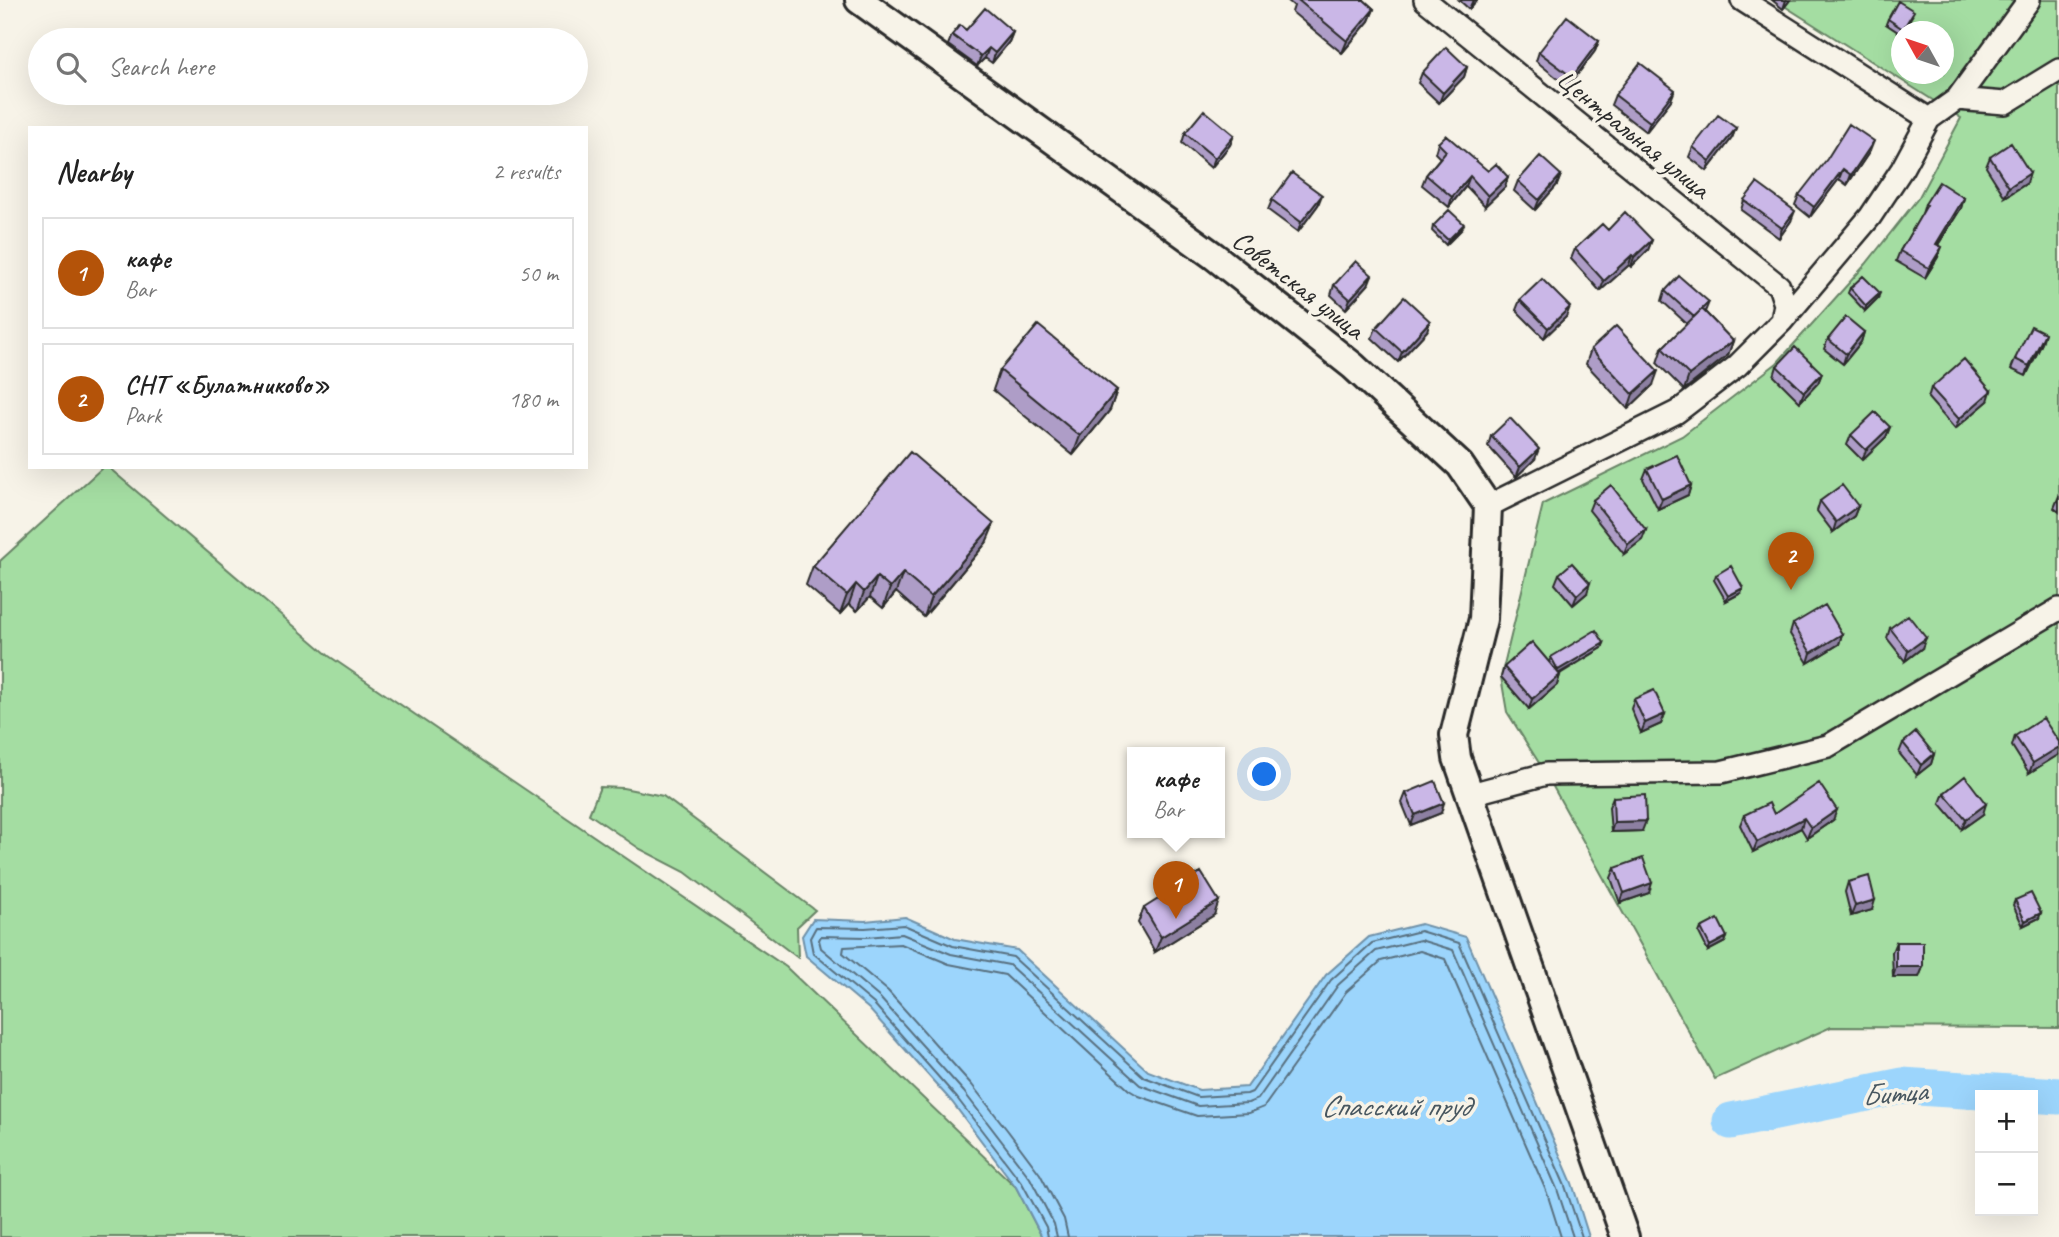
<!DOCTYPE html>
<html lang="en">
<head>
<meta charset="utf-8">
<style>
	:root { --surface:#fff; --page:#f6f6f6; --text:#222; --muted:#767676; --line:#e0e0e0; --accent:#b45309 }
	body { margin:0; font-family:Caveat,sans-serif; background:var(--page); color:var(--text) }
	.controls { position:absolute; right:21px; bottom:21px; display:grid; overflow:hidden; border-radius:0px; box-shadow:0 7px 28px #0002 }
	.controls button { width:63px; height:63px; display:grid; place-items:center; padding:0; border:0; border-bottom:2px solid var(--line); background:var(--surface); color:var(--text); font:35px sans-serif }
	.compass { position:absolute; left:1891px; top:21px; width:63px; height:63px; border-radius:50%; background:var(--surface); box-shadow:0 7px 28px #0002; rotate:310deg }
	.you { position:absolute; left:1265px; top:775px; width:24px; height:24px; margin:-18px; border:5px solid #fff; border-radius:50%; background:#1a73e8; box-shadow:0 0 0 10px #1a73e833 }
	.badge { display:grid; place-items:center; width:46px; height:46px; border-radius:50%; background:var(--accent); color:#fff; font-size:23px; font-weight:700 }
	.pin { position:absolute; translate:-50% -58px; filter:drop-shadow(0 2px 4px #0008) }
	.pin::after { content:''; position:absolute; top:37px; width:24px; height:21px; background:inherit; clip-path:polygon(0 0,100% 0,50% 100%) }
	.popup { position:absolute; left:1127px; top:747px; width:98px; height:91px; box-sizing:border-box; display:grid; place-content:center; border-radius:0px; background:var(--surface); filter:drop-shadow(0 2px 5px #0005); font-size:23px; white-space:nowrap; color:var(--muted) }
	.popup b { font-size:26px; color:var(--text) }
	.popup::after { content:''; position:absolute; left:50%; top:100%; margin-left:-14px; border:14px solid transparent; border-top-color:var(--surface) }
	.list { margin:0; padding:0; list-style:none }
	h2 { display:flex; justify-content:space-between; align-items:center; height:91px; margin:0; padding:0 28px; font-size:30px }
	h2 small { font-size:23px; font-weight:400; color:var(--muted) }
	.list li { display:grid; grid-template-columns:46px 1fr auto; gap:21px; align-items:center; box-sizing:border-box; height:112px; margin:0 14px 14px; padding:0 14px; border:2px solid var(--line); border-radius:0px }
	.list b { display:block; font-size:26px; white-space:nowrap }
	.list p { margin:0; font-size:23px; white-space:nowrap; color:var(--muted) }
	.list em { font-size:23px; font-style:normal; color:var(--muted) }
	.icon { flex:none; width:38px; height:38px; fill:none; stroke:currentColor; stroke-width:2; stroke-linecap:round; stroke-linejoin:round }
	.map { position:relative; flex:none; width:2059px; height:1237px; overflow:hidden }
	.search { position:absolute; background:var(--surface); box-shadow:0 7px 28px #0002; left:28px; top:28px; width:560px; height:77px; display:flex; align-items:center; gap:18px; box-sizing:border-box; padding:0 24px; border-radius:38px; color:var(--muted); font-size:26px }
	.panel { position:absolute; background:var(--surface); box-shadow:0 7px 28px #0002; left:28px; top:126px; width:560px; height:343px; border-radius:0px }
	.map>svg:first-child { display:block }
	.green { fill:#a4dda2; stroke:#688466; stroke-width:2; fill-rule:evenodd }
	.water { fill:#9cd5fc; stroke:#6f91a8; stroke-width:2 }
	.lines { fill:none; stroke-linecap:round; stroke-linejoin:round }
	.shore { stroke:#586f7f; stroke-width:2 }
	.river { stroke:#9cd5fc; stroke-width:37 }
	.minor-casing { stroke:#2b2b2b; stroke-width:26 }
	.tertiary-casing { stroke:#2b2b2b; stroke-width:32 }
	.minor { stroke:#f7f3e8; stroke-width:21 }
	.tertiary { stroke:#f7f3e8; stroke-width:26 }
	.wall { fill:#ae9dc7; stroke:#2b2b2b; stroke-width:2 }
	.shaded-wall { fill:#8d80a2; stroke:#2b2b2b; stroke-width:2 }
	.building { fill:#cab7e7; stroke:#2b2b2b; stroke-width:2 }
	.labels { text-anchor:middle; stroke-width:7; stroke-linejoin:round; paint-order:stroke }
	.street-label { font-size:28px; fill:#2b2b2b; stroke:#f7f3e8 }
	.water-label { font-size:30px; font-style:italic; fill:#47565f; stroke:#f7f3e8 }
</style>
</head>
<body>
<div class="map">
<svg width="2059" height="1237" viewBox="0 0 2059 1237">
	<rect width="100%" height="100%" fill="#f7f3e8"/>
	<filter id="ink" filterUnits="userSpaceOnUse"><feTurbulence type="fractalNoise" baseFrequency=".0143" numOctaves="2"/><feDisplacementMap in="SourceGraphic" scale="14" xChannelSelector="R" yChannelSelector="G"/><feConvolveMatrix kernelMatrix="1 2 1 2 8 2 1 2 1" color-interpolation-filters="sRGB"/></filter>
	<g filter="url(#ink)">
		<path class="green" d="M1775,0H2059V1028L1831,1027L1715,1079L1546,774L1507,712L1501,677L1543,504L1682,436L1777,363L1866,264L1919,197L1961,118ZM1902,32H1944V74H1902Z
			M103,467H108L329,656L786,967L1016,1187L1042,1237H0V561Z
			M600,787L623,788L663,796L815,910L797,927L798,958L685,872L640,849L589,814Z"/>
		<path class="water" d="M905,917L955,939L1017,950L1148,1071L1199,1090L1247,1087L1326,975L1369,937L1421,924L1466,937L1572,1183L1589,1237H1042L1016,1187L952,1102L869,1009L806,956L802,936L813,919L865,921Z"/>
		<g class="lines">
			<path class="shore" d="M1048,1237L1046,1227L1022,1183L957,1098L874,1004L813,953L810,938L816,927L865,928L904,925L953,946L1013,957L1144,1077L1198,1097L1247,1094L1252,1092L1331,980L1372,943L1420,931L1459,943L1565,1186L1582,1237
				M1057,1237L1054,1224L1030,1178L964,1092L880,998L821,948L819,940L821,936L866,937L902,934L951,954L1009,965L1140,1085L1198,1106L1248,1103L1258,1099L1338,985L1376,951L1420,940L1453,950L1557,1189L1573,1237
				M1068,1237L1064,1219L1040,1174L1008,1131L972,1085L888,991L843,953L844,947L901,944L949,964L1005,975L1129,1090L1139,1096L1197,1116L1249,1113L1264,1107L1346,992L1381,961L1420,951L1445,959L1547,1193L1561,1237"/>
			<path class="river" d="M1731,1121L1902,1086L2059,1096"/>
			<g class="minor-casing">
				<path id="minor" d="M1425,0L1779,286L1785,304L1782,321
					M1742,0L1929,119
					M1957,99L2005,103L2059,70
					M1488,506L1677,412L1737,366L1782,321L1870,217L1902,169L1929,119L1957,99L2029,0
					M1471,794L1546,774L1721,772L1828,746L2059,609"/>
			</g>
			<g class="tertiary-casing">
				<path id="tertiary" d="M859,0L1214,256L1353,366L1460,465L1488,506L1483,619L1454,735L1457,758L1625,1237"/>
			</g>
			<use href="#minor" class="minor"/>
			<use href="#tertiary" class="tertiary"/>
		</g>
		<path class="wall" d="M1287,0H1364L1374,9L1369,21L1342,53L1292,12L1294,6Z
			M1459,0H1477L1469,9Z
			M1772,0H1790L1783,9Z
			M1912,16L1901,34L1886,24L1888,19Z
			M966,30L1013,32L1009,42L992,63L985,58L977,66L948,45L952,35Z
			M1599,41L1595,51L1568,87L1536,61L1539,52Z
			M1467,67L1464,77L1439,103L1418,83L1422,73Z
			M1615,95L1671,100L1646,132L1611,105Z
			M1736,128L1732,138L1707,171L1689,157L1693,147Z
			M1185,133L1234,135L1230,145L1211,168L1182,143Z
			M1438,143L1488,171L1508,177L1505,187L1485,206L1466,186L1449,207L1422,185L1426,175L1440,158L1435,153Z
			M1870,151L1847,185L1839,179L1810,217L1795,205L1799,195Z
			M1990,157L2027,183L2005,197L1986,167Z
			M1561,175L1557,185L1535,210L1514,191L1518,181Z
			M1964,198L1961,208L1938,245V257L1925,278L1896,261L1900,251L1922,214L1925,204Z
			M1272,200L1318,205L1298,232L1268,210Z
			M1744,200L1791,221L1779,238L1741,210Z
			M1433,226L1462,229L1446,245L1432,231Z
			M1608,230L1652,240L1648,250L1631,267L1629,265L1600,291L1571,259L1575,249Z
			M1334,285H1368L1346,309L1331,295Z
			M1850,288L1878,298L1865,311L1848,293Z
			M1665,291L1709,302L1705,312L1733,341L1728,355L1684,390L1657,363L1662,348L1687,324L1662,301Z
			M1520,300L1566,317L1544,338L1516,310Z
			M1376,328L1427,331L1398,362L1372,338Z
			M1864,332L1861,342L1843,364L1824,349L1828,339Z
			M2042,343L2026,376L2011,369L2015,359Z
			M1591,349L1653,385L1628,409L1586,364Z
			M1777,366L1822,373L1818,383L1800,402L1774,376Z
			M1000,370L1117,390L1110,410L1073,455L993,390Z
			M1931,388L1988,401L1955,429L1928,398Z
			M1890,427L1886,437L1862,460L1847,445L1851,435Z
			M1491,436L1535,459L1516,477L1488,446Z
			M1647,469L1691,485L1688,495L1658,509L1643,479Z
			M2059,496V512L2054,508Z
			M1593,500L1646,530L1642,540L1624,554L1589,510Z
			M1820,501L1858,506L1854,516L1833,532L1817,511Z
			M986,543L924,617L896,592L883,608L870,597L857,611L849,604L840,614L806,585L813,566Z
			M1559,574L1587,593L1573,605L1555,584Z
			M1716,575L1741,593L1726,601L1714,580Z
			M1793,624L1842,634L1839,644L1808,663L1790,634Z
			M1890,628L1922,648L1905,661L1887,638Z
			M1604,643L1602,648L1560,674V675L1557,685L1529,709L1501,677L1504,667L1549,662L1551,657Z
			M1634,699L1665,714L1661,724L1641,733L1631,709Z
			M2015,736L2058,755L2029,773L2012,746Z
			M1903,743L1934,754L1931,764L1917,775L1899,753Z
			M1406,793L1441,813L1411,825L1402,803Z
			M1944,793L1983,814L1962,829L1940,803Z
			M1613,797L1642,831L1611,832L1609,807Z
			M1774,814L1833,820L1807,838L1801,828L1753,852L1740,825L1744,815Z
			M1615,868L1649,893L1620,903L1611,878Z
			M1848,882L1872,910L1851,916L1845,892Z
			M2015,900L2039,918L2023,926L2013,905Z
			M1144,908L1214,915L1155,952L1138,923Z
			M1701,928L1727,937L1725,942L1708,951L1699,933Z
			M1896,942L1923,967L1919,977H1893L1892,952Z"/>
		<path class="shaded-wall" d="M1473,0H1477L1469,9Z
			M1786,0H1790L1783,9Z
			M1374,9L1369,21L1342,53L1347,41Z
			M1013,32L1009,42L992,63L995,53Z
			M1599,41L1595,51L1568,87L1572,77Z
			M989,48L985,58L977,66L981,56Z
			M1467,67L1464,77L1439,103L1443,93Z
			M1675,90L1671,100L1646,132L1650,122Z
			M1736,128L1732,138L1707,171L1710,161Z
			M1234,135L1230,145L1211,168L1215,158Z
			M1874,141L1870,151L1847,185L1851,175Z
			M1843,169L1839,179L1810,217L1814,207Z
			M2030,173L2027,183L2005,197L2009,187Z
			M1561,175L1557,185L1535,210L1539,200Z
			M1470,176L1466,186L1449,207L1452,197Z
			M1508,177L1505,187L1485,206L1488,196Z
			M1322,195L1318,205L1298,232L1301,222Z
			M1964,198L1961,208L1932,254L1936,244Z
			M1795,211L1791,221L1779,238L1782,228Z
			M1464,224L1462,229L1446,245L1448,240Z
			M1652,240L1648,250L1631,267L1634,257Z
			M1942,247L1938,257L1925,278L1929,268Z
			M1632,255L1629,265L1600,291L1604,281Z
			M1372,275L1368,285L1346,309L1350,299Z
			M1880,293L1878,298L1865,311L1866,306Z
			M1570,307L1566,317L1544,338L1548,328Z
			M1430,321L1427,331L1398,362L1402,352Z
			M1864,332L1861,342L1843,364L1846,354Z
			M2045,333L2042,343L2026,376L2029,366Z
			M1733,341L1728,355L1684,390L1689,375Z
			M1658,371L1653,385L1628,409L1633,394Z
			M1822,373L1818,383L1800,402L1804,392Z
			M1117,390L1110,410L1073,455L1080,436Z
			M1991,391L1988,401L1955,429L1959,419Z
			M1890,427L1886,437L1862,460L1866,450Z
			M1539,449L1535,459L1516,477L1520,467Z
			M1691,485L1688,495L1658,509L1662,499Z
			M1858,506L1854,516L1833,532L1836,522Z
			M994,524L986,543L924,617L931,597Z
			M1646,530L1642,540L1624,554L1628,544Z
			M903,573L896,592L883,608L890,588Z
			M877,577L870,597L857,611L864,592Z
			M1590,583L1587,593L1573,605L1577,595Z
			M856,584L849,604L840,614L847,595Z
			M1743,588L1741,593L1726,601L1728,596Z
			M1842,634L1839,644L1808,663L1811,653Z
			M1926,638L1922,648L1905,661L1908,651Z
			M1604,643L1602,648L1556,675L1558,670Z
			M1560,675L1557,685L1529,709L1532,699Z
			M1665,714L1661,724L1641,733L1645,723Z
			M2059,747L2058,755L2029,773L2033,763Z
			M1934,754L1931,764L1917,775L1921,765Z
			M1444,803L1441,813L1411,825L1415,815Z
			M1986,804L1983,814L1962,829L1966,819Z
			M1837,810L1833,820L1807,838L1811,828Z
			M1804,818L1801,828L1753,852L1757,842Z
			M1646,821L1642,831L1611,832L1614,822Z
			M1652,883L1649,893L1620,903L1624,893Z
			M1875,900L1872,910L1851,916L1855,906Z
			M1219,901L1214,915L1155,952L1161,937Z
			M2041,913L2039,918L2023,926L2025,921Z
			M1727,937L1725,942L1708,951L1710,946Z
			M1896,967H1923L1919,977H1893Z"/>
		<path class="building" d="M1298,0H1364L1374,9L1347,41Z
			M1898,1L1914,11L1903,29L1888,19Z
			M985,8L1013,32L995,53L989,48L981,56L952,35L960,25L966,30Z
			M1567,16L1599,41L1572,77L1539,52Z
			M1446,47L1467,67L1443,93L1422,73Z
			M1640,63L1675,90L1650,122L1615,95Z
			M1204,110L1234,135L1215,158L1185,133Z
			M1718,115L1736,128L1710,161L1693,147Z
			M1849,124L1874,141L1851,175L1843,169L1814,207L1799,195L1827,159Z
			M1446,135L1488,171L1496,164L1508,177L1488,196L1470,176L1452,197L1426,175L1446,151L1438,143Z
			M2011,143L2030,173L2009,187L1990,157Z
			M1540,156L1561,175L1539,200L1518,181Z
			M1292,173L1322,195L1301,222L1272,200Z
			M1939,182L1964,198L1936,244L1942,247L1929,268L1900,251L1927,205L1925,204Z
			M1757,183L1795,211L1782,228L1744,200Z
			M1449,210L1464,224L1448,240L1433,226Z
			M1625,212L1652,240L1634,257L1632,255L1604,281L1575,249L1602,224L1608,230Z
			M1356,261L1372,275L1350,299L1334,285Z
			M1679,276L1709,302L1694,317L1665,291Z
			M1863,276L1880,293L1866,306L1850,288Z
			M1542,279L1570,307L1548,328L1520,300Z
			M1404,297L1430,321L1402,352L1376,328Z
			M1702,309L1733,341L1689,375L1662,348Z
			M1846,317L1864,332L1846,354L1828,339Z
			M1038,325L1117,390L1080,436L1000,370Z
			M1616,326L1658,371L1633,394L1591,349Z
			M2031,326L2045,333L2029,366L2015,359Z
			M1795,347L1822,373L1804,392L1777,366Z
			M1964,359L1991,391L1959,419L1931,388Z
			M1875,412L1890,427L1866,450L1851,435Z
			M1510,418L1539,449L1520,467L1491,436Z
			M910,452L994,524L931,597L903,573L890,588L877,577L864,592L856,584L847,595L813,566Z
			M1677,455L1691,485L1662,499L1647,469Z
			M1611,485L1646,530L1628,544L1593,500Z
			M1842,485L1858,506L1836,522L1820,501Z
			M1572,563L1590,583L1577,595L1559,574Z
			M1731,566L1743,588L1728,596L1716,575Z
			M1825,605L1842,634L1811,653L1793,624Z
			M1908,615L1926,638L1908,651L1890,628Z
			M1596,630L1604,643L1558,670L1551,657Z
			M1532,642L1560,675L1532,699L1504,667Z
			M1654,690L1665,714L1645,723L1634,699Z
			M2043,718L2059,742V747L2033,763L2015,736Z
			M1916,732L1934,754L1921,765L1903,743Z
			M1965,776L1986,804L1966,819L1944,793Z
			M1435,781L1444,803L1415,815L1406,793Z
			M1819,783L1837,810L1811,828L1804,818L1757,842L1744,815L1769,803L1774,814Z
			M1645,795L1646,821L1614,822L1613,797Z
			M1643,858L1652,883L1624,893L1615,868Z
			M1201,872L1219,901L1161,937L1144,908Z
			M1869,876L1875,900L1855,906L1848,882Z
			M2031,893L2041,913L2025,921L2015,900Z
			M1718,919L1727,937L1710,946L1701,928Z
			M1896,942H1923V967H1896Z"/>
	</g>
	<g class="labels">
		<g class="street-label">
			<text transform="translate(1634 133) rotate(39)" y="10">Центральная улица</text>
			<text transform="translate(1299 284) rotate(38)" y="10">Советская улица</text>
		</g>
		<g class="water-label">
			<text transform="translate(1894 1093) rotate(-5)" y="10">Битца</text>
			<text x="1395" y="1116">Спасский пруд</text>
		</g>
	</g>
</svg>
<div class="controls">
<button>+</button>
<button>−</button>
</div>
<svg class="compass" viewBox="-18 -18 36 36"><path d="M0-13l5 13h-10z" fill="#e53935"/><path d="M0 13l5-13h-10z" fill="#767676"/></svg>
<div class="you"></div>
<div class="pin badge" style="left:1176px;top:919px">1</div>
<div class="popup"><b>кафе</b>Bar</div>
<div class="pin badge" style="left:1791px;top:590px">2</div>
<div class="search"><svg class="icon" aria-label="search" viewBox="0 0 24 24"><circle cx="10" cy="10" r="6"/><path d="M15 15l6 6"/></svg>Search here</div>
<section class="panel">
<h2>Nearby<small>2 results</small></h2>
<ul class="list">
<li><span class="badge">1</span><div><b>кафе</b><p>Bar</p></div><em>50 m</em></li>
<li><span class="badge">2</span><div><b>СНТ «Булатниково»</b><p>Park</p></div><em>180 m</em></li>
</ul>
</section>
</div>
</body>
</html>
